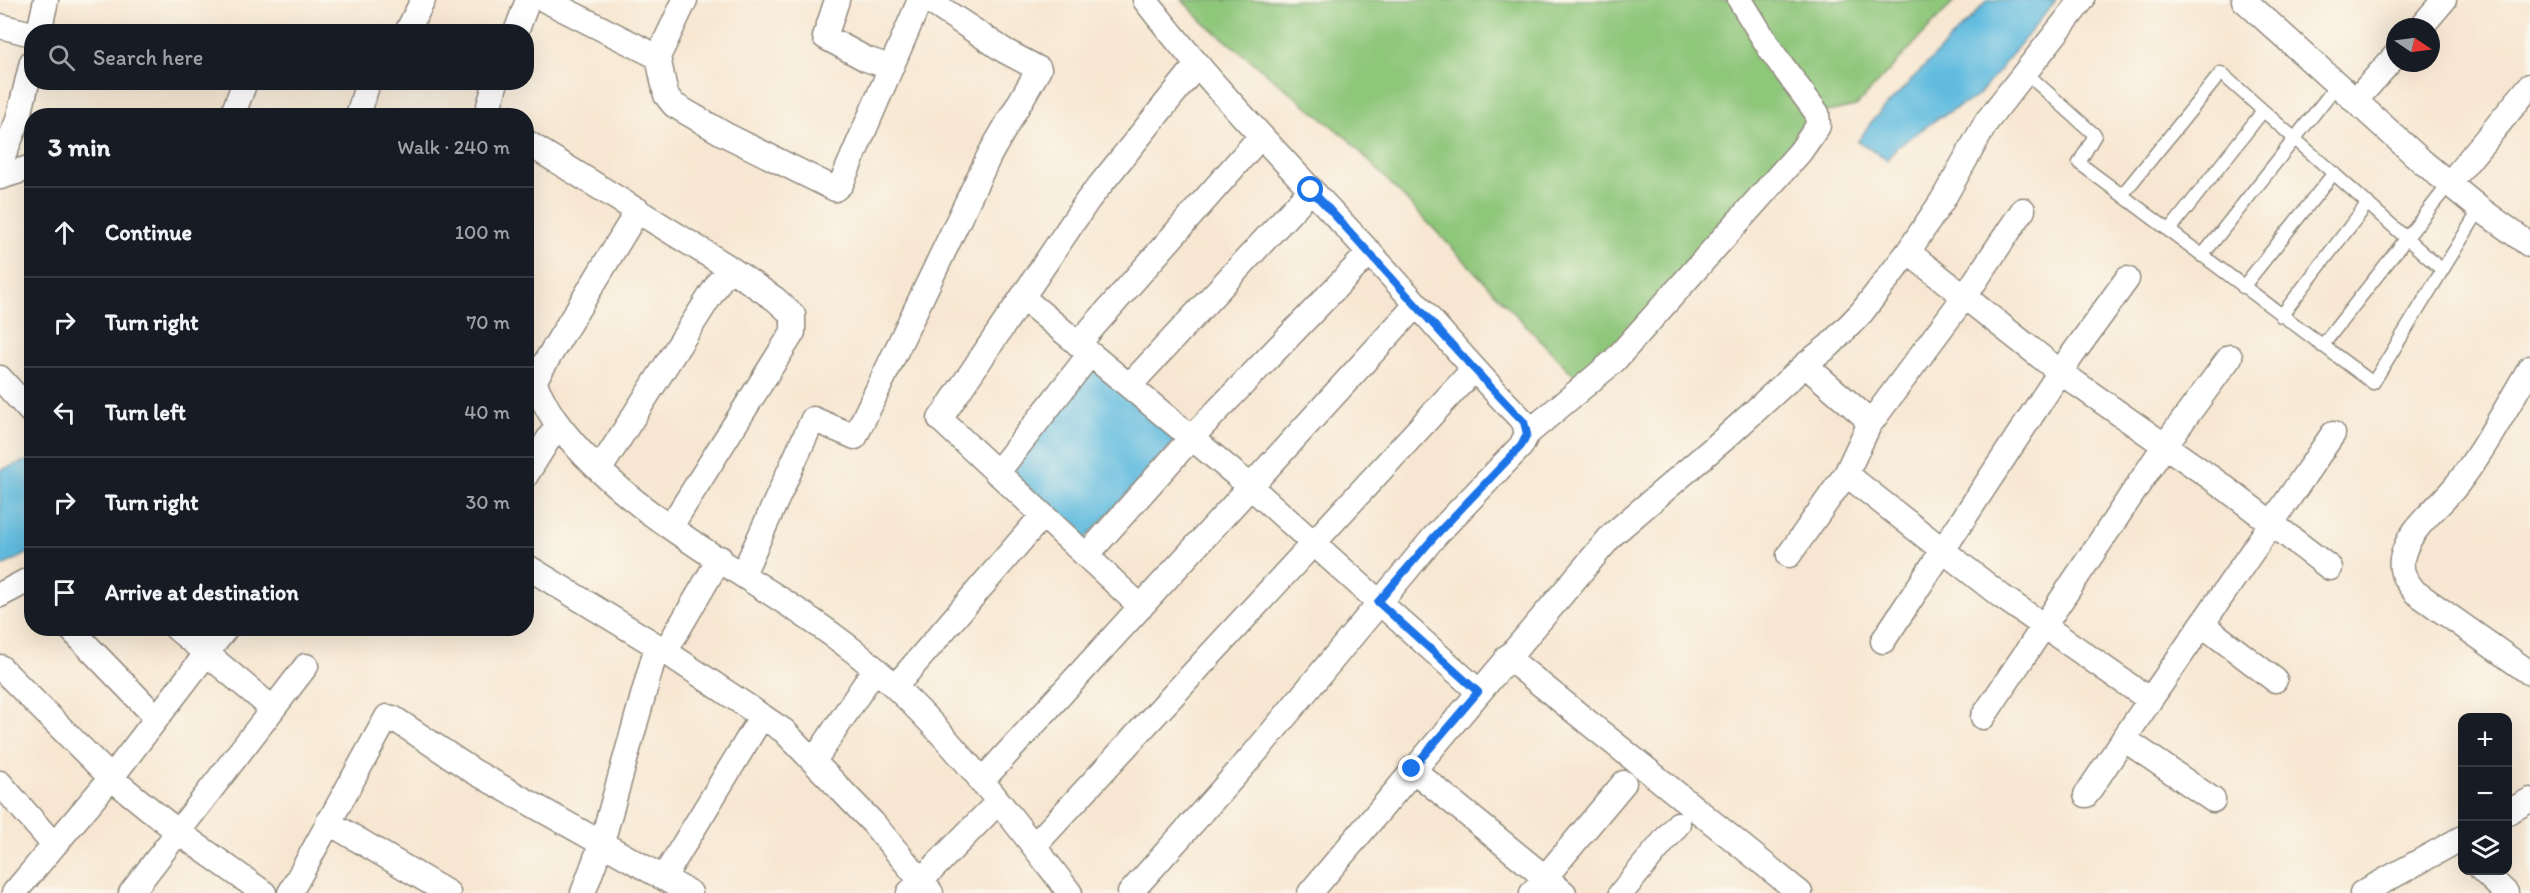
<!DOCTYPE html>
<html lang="en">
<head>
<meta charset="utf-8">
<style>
	:root { --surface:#171b24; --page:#242831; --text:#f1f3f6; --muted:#9ea1a6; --line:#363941 }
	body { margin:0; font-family:Itim,sans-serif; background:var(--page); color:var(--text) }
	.controls { position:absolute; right:18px; bottom:18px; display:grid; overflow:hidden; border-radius:12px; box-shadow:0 6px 24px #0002 }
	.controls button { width:54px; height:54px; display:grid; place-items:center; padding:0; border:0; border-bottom:2px solid var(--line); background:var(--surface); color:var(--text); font:30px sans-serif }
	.compass { position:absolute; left:2386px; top:18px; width:54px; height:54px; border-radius:50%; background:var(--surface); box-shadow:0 6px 24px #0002; rotate:103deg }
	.stop { position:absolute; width:18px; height:18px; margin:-14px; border:4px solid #1a73e8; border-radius:50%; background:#fff }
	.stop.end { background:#1a73e8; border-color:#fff; box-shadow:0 2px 6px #0008 }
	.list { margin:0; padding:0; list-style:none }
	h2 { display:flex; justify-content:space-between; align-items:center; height:78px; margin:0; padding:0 24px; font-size:26px }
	h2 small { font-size:20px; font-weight:400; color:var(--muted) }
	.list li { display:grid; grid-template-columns:39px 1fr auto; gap:18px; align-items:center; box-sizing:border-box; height:90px; padding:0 24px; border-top:2px solid var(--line) }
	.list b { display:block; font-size:22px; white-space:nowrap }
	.list em { font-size:20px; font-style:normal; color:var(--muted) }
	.icon { flex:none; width:33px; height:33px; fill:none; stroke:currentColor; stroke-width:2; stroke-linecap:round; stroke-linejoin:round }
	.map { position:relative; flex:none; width:2530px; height:893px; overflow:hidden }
	.search { position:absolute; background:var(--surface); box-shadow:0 6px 24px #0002; left:24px; top:24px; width:510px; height:66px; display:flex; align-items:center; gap:15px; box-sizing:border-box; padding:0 21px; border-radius:24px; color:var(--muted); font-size:22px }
	.panel { position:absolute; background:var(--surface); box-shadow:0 6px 24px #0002; left:24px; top:108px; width:510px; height:528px; border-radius:24px }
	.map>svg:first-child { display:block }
	.green { fill:#8ec67a; stroke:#5c7852; stroke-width:1.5 }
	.water { fill:#61bbdf; stroke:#467385; stroke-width:1.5 }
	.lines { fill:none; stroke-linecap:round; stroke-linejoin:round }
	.service-casing { stroke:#91897e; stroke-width:15 }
	.minor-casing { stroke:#91897e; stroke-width:27 }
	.service { stroke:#fff; stroke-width:12 }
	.minor { stroke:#fff; stroke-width:24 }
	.route { stroke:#1a73e8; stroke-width:8 }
</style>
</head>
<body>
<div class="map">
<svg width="2530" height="893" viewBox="0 0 2530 893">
	<rect width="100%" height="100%" fill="#fbf7ec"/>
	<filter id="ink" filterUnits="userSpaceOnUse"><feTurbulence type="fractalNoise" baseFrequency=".0167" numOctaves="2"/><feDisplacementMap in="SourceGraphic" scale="12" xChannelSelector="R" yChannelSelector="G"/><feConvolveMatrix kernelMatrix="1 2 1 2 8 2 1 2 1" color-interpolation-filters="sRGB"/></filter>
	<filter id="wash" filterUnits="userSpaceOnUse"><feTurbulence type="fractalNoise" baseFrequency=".008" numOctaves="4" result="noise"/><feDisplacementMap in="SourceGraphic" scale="24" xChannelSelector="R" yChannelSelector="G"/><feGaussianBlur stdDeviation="1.35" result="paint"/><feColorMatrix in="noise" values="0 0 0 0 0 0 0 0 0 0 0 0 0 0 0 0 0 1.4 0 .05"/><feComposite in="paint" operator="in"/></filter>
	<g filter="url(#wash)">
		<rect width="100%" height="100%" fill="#f7e7d2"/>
		<path class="green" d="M1182,0H1955L1856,106L1823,113L1582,384L1349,140L1202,21Z"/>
		<path class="water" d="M1988,0H2056L1978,96L1937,119L1897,147L1887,160L1858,141L1872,121Z
			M1090,364L1169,429L1175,441L1084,540L1012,473Z
			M31,459V552L0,567V470Z"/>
	</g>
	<g filter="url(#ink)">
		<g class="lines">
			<g class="service-casing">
				<path id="service" d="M2026,73L2095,135L2079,163L2373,383L2480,209
					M2122,195L2221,73L2441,269
					M2169,231L2263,111
					M2202,256L2337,85
					M2243,287L2334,173
					M2281,316L2368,203
					M2322,346L2449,184"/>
			</g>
			<g class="minor-casing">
				<path id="minor" d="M545,0L658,57L666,95L674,105L724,134L835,189L841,184L920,0
					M837,0L825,37L866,59L890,67
					M2244,0L2424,163L2480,209L2530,245
					M0,26L32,34
					M2421,27L2444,0
					M39,32L46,0
					M407,32L423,0
					M516,32L528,0
					M658,57L685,0
					M2355,101L2395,56
					M232,116L245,82
					M358,116L368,82
					M486,116L496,82
					M526,142L725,265L775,299L793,315V332L671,526
					M0,164L18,120L32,62
					M0,177L32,167
					M2449,184L2530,86
					M1908,252L2060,372L2224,487L2330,568
					M1023,298L1251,487L1478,691
					M1078,344L1261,136
					M1805,365L1863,415L1869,425L1846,474L2001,596L2150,700L2333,434
					M526,367C537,386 544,406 557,423C633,524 758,575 855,652C939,719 1005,809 1070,893
					M2530,368C2507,406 2486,447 2459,482C2441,507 2408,527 2402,559C2400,573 2406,581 2415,592L2530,673
					M0,378L32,413
					M534,381L638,210
					M1129,386L1311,190
					M1869,425L1965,296L2023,210
					M1527,434L1614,361L1800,152L1818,126L1817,113L1772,52L1740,0
					M600,469L728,268
					M997,473L1090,354
					M526,475L558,424
					M1789,555L1846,474
					M1086,556L1192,437L1370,252
					M526,566L657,646L784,731L873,823L931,893
					M743,574L813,419L855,437L990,154L1039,69L1005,51L928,0
					M0,595L32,578
					M1141,607L940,419L1088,200L1197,65
					M2203,625L2275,680
					M70,628L157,718
					M176,628L273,709
					M1883,641L2060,372L2127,279
					M665,652L720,558
					M1507,657L1800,893
					M0,667L111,778L178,832L264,893
					M895,687L1042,516
					M1983,717L2165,445L2230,357
					M2124,739L2213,800
					M814,761L875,669
					M1412,769L1564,893
					M981,782L1416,305
					M0,783L53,844
					M2086,795L2150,700
					M2508,812L2530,800
					M328,822L448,893
					M1034,846L1473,370
					M2482,870L2506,893
					M664,877L762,716
					M14,893L111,778L226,628
					M131,893L306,666
					M290,893L387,717L393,718L473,771L690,893
					M583,893L602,842L657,646
					M909,893L997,803
					M1130,893L1254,754L1434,537L1521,446L1527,434L1524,422C1470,367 1421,307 1368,251C1292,168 1213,89 1145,0
					M1310,893L1612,535L1724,439L1805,365L1830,345L1862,312L1908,252L1942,201L1987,121L2082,0
					M1532,893L1624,783
					M1621,893L1678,824
					M2362,893L2462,838"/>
			</g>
			<use href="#service" class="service"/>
			<use href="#minor" class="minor"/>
		</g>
	</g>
	<g class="lines" filter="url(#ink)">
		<path class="route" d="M1311,190C1384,267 1451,347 1524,422L1527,434L1521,446L1434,537L1378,602L1478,692L1412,769"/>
	</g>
</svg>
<div class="controls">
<button>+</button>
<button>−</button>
<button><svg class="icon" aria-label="layers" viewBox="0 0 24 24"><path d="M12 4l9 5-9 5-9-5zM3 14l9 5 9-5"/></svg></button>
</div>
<svg class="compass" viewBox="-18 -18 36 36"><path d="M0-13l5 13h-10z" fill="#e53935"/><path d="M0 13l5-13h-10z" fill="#9ea1a6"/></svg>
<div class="stop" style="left:1311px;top:190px"></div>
<div class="stop end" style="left:1412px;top:769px"></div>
<div class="search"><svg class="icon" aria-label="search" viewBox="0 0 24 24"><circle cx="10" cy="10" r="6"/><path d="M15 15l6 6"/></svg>Search here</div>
<section class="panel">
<h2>3 min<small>Walk · 240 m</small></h2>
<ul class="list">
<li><svg class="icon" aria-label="ahead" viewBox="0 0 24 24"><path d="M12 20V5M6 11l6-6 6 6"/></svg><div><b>Continue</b></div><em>100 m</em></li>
<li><svg class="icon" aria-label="right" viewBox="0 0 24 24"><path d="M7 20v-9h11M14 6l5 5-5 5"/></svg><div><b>Turn right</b></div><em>70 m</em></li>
<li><svg class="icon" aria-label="left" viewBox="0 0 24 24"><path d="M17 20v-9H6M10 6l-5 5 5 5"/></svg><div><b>Turn left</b></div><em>40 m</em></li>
<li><svg class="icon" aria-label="right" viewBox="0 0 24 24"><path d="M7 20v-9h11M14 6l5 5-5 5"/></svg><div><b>Turn right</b></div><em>30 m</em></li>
<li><svg class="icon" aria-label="arrive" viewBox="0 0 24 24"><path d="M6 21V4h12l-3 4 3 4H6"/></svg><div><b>Arrive at destination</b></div></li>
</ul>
</section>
</div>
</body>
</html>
